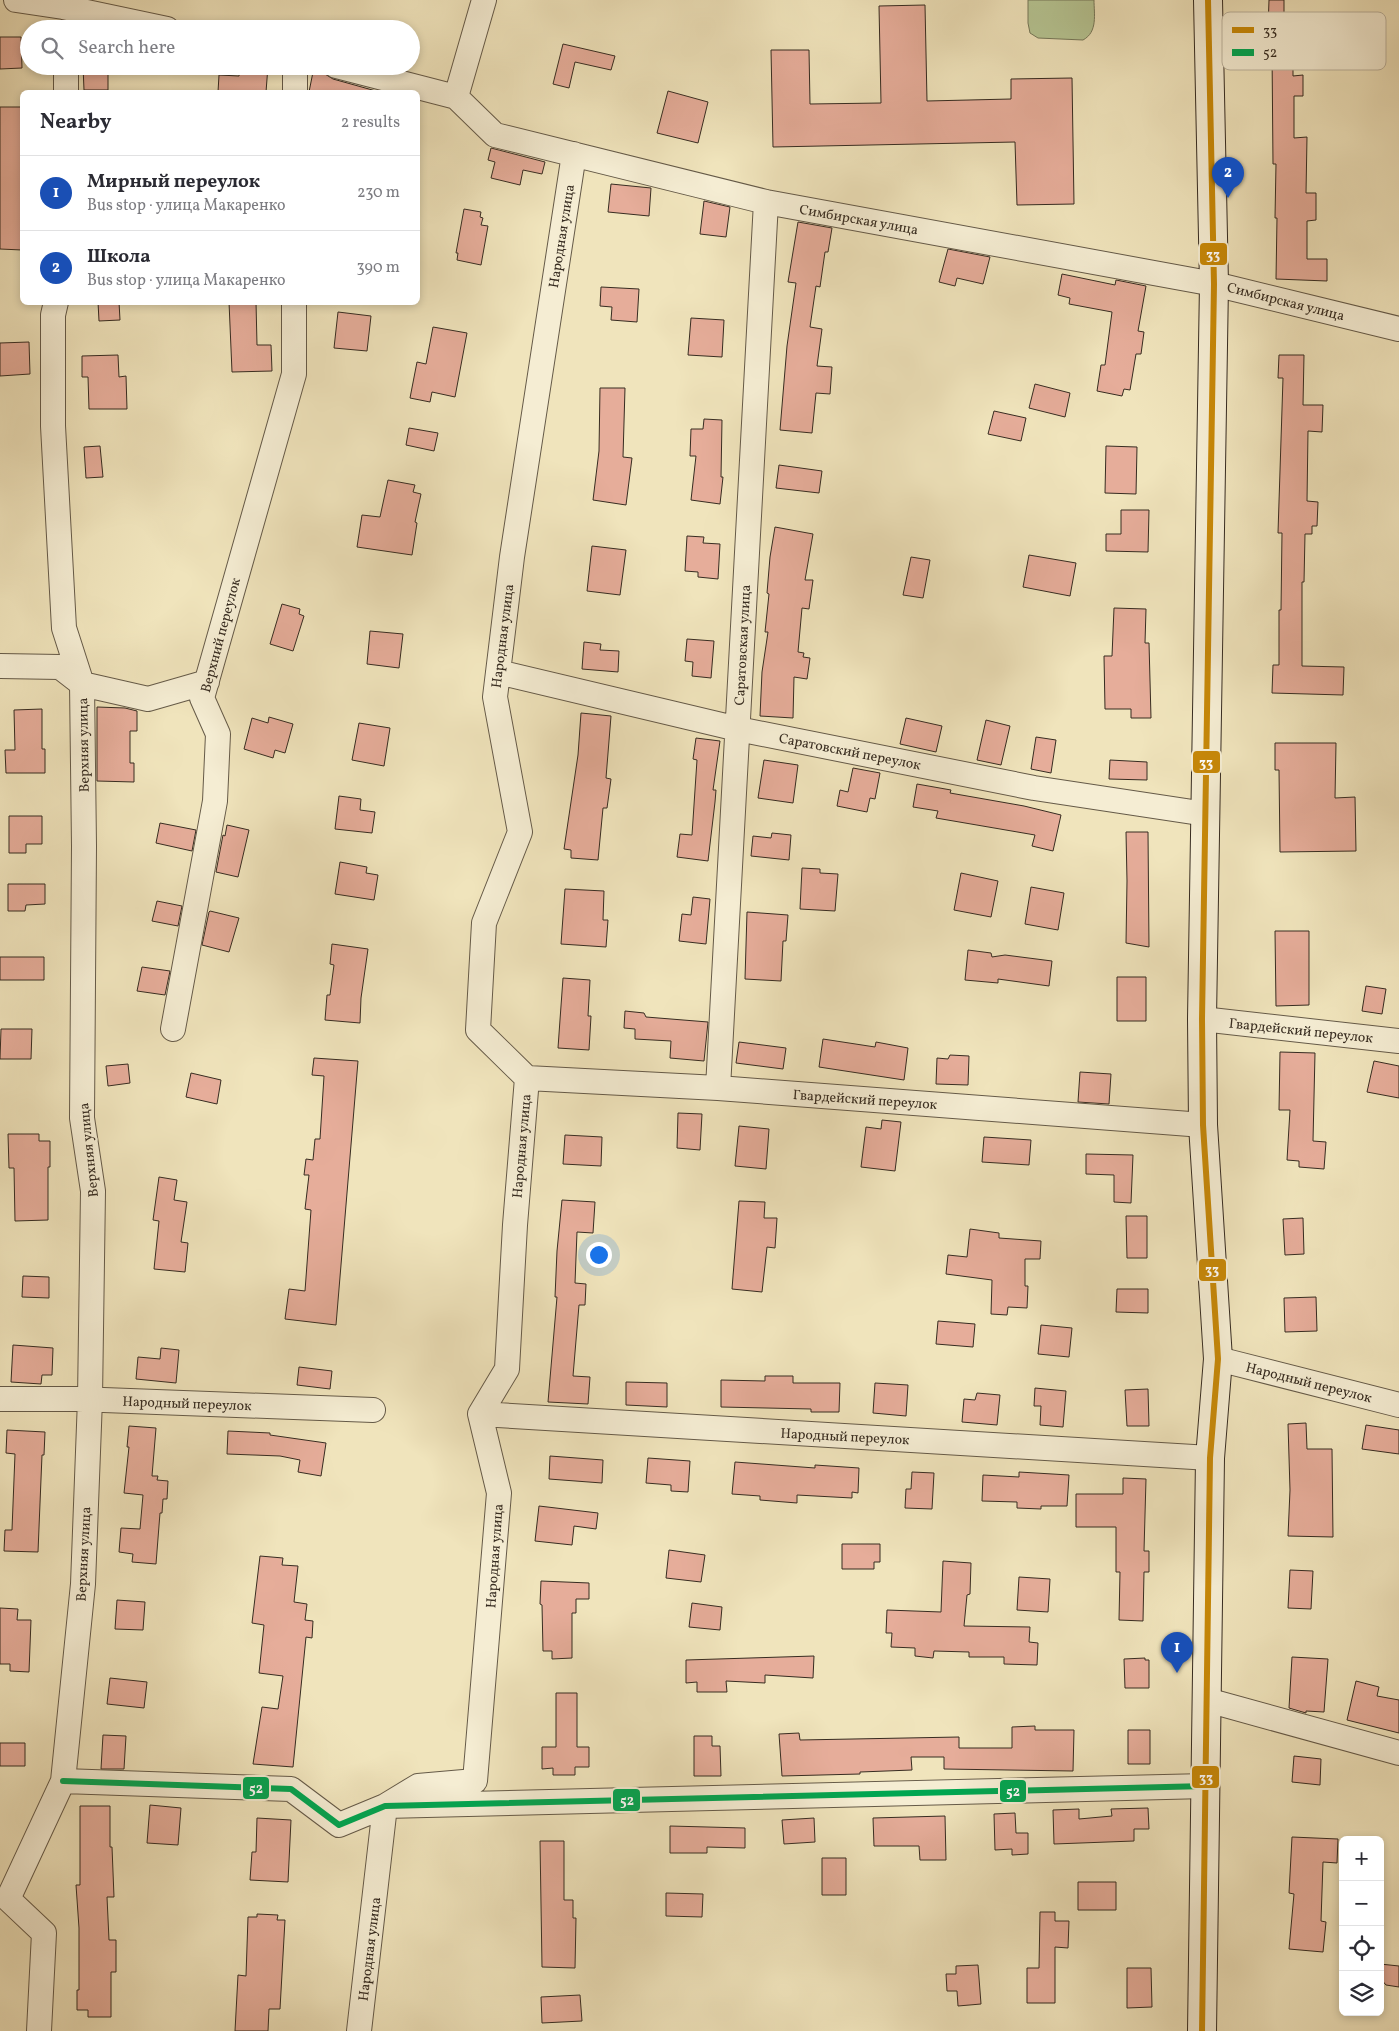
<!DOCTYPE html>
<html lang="en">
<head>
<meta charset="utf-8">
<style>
	:root { --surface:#fff; --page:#f2f2f3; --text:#2b2b33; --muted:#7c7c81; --line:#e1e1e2; --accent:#b45309 }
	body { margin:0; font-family:Vollkorn,serif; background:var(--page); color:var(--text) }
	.controls { position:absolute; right:15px; bottom:15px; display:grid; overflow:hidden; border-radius:8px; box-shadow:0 2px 8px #0003 }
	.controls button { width:45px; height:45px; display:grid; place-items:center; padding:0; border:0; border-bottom:1px solid var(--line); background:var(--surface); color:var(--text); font:25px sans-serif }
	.you { position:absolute; left:598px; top:1254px; width:18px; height:18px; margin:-12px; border:4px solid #fff; border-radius:50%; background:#1a73e8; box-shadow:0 0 0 8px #1a73e833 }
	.badge { display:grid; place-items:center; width:32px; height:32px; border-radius:50%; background:var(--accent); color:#fff; font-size:16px; font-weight:700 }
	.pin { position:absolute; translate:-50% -41px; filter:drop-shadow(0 1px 2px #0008) }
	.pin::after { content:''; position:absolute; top:26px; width:18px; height:15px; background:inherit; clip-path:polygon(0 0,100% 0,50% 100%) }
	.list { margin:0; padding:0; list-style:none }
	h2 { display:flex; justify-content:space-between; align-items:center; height:65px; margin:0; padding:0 20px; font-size:21px }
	h2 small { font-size:16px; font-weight:400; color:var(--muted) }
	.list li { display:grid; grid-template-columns:32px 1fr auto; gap:15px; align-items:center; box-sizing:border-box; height:75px; padding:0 20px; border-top:1px solid var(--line) }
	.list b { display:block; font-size:19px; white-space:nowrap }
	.list p { margin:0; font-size:16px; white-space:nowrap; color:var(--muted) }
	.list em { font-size:16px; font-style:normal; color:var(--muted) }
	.icon { flex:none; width:28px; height:28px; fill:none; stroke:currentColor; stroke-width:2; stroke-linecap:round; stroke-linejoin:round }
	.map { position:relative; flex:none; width:1399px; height:2031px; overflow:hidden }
	.search { position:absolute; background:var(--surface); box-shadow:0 2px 8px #0003; left:20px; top:20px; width:400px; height:55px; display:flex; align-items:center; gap:12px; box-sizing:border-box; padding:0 18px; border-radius:28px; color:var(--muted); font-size:19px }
	.panel { position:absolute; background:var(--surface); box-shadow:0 2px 8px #0003; left:20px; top:90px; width:400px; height:215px; border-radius:8px }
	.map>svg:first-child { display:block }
	.green { fill:#b6c593; stroke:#76785a }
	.building { fill:#e6ad9a; stroke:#372c21 }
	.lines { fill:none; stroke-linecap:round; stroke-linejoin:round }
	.minor-casing { stroke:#655a48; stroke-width:26 }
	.secondary-casing { stroke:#372c21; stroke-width:30 }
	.minor { stroke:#f5edd3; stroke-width:24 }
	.secondary { stroke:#f5edd3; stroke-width:28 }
	.bus-1-casing { stroke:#f5edd3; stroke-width:10 }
	.bus-2-casing { stroke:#f5edd3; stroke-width:10 }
	.bus-1 { stroke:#c78808; stroke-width:6 }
	.bus-2 { stroke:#00a651; stroke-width:6 }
	.labels { text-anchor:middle; stroke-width:4.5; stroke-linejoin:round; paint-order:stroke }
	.street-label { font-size:14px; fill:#372c21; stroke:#f5edd3 }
	.key { fill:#f5edd3; stroke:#bcb39e; stroke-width:1 }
	.key-label { font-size:14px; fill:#372c21 }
	.line-badge { stroke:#f5edd3; stroke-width:2 }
	.badge-label { font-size:14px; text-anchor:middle; font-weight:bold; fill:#fff }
</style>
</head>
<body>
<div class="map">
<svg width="1399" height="2031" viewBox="0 0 1399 2031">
	<rect width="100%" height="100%" fill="#f0e4bc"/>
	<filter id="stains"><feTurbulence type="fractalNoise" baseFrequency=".004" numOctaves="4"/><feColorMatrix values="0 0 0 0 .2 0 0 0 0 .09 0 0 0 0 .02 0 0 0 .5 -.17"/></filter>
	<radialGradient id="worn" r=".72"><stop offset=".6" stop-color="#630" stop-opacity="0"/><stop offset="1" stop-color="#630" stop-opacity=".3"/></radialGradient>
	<path class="green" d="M1028,0H1094C1094,14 1098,32 1083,40L1038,38L1030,33L1028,23Z"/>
	<path class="building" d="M1269,0H1284V29H1268Z
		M925,5L927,101L1011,99V79L1072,78L1074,204L1017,205L1015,142L773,147L771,50H809L810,104L881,103L879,6Z
		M0,37H21L22,68L0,69Z
		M563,44L615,56L611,70L575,62L569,88L553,84Z
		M1293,50V76L1303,75V96H1294V138L1307,137L1306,193H1316V220L1307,221V259H1327V281L1276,279L1277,218H1275L1276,164H1273L1272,51Z
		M83,66H108V90H84Z
		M240,66H268L266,92H218L219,75L239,76Z
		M313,72L325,74L333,79L376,91V92H309Z
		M668,91L708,102L698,143L657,133Z
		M0,107H22V250L0,249Z
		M491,148L545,162L542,174L523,170L520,185L491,178L495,162L488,160Z
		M611,184L651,188L649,216L608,212Z
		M704,201L730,207L726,237L700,234Z
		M464,209L481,212L480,217L483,218L481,225L488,226L481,265L457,260L458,253H456Z
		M798,222L832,228L828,252H825L820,287L816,286L810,327L822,329L817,366L832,367L830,394L816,393L812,433L780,430L787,346L796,283L788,282Z
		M948,249L990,257L983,284L957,278L955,286L939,282Z
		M1062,274L1115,285L1116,280L1146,286L1138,331L1144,332L1141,354H1136L1130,390L1124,389L1122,396L1097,391L1101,365H1105L1112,312L1069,304L1070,298L1058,295Z
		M601,287L639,289L637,322L611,320L612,307L600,306Z
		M98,302H119L120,320L99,321Z
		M229,302H256L257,345H271L272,371L232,372Z
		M338,312L371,316L367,351L334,348Z
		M691,318L724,320L722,357L688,355Z
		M433,327L467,333L455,397L432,392L430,402L410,398L417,362L426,364Z
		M29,342L30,374L0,376V343Z
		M118,355L119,377L126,376L127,409H89L88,377H82V356Z
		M1279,355H1304L1303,405H1323L1322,432L1308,431L1307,501L1318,502L1317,526H1312V534H1305L1304,582H1302V666L1344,667L1343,695L1272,693L1273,665H1279V610H1281L1282,533H1278L1283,378H1278Z
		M1035,384L1070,393L1065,417L1029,408Z
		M600,388H625L623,457L632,458L626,505L593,500L599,451Z
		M994,411L1026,418L1021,441L988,434Z
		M704,419L722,420L721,477H723L720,504L691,500L696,456H690L691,429H703Z
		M409,428L438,433L434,451L406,445Z
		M100,446L103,477L86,478L84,447Z
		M1106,446L1137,447L1136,494L1105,493Z
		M779,465L822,471L819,493L776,488Z
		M388,480L415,485L413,492L421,494L415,522L417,523L412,555L357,547L362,515L380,517Z
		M1121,510H1149L1148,552L1106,551V534H1121Z
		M775,527L813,534L805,580H813L809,609L802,608L798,652L804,653L803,657L810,658L807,679L794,677L793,718L760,716L762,672L768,632H765L769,594L767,593L770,557Z
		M687,536L704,537L703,543L720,544L718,579L698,577V572L685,571Z
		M592,546L626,550L620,595L587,591Z
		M1029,555L1076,563L1070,596L1023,587Z
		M911,557L930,560L923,598L903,595Z
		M282,604L300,609L299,614L304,616L293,651L270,644Z
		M1114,608L1146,609L1145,643H1149L1151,718H1131V709H1105L1104,656H1112Z
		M370,631L403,634L399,668L367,664Z
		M687,639L714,641L711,678L692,676L693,662L685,661Z
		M584,642L601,644L600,650L619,651L618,672L582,669Z
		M97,707L125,708L137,711V731H130V763H134V782L97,781Z
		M42,709V749H45V773H6L5,750H15L14,710Z
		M581,713L611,716L606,778L611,779L607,808H603L598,860L571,858V850L564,849L578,755Z
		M269,717L293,724L285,753L275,750L273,758L244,749L252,718L268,723Z
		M906,718L942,726L936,752L900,744Z
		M986,720L1010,726L1001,765L977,760Z
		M359,723L390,728L384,766L352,760Z
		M1036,737L1056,740L1051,773L1031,769Z
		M696,738L720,741L713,790H716L715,802L708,861L677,857L680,834L692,835L697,760L693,759Z
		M1275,743H1336L1335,798L1355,797L1356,851L1280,852L1279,770H1275Z
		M764,760L798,765L793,803L758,798Z
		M1110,760L1147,762V780L1109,779Z
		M853,768L880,773L875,799L870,798L867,812L837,806L840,790L848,792Z
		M917,784L951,790L950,793L1024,806L1061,815L1053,851L1032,846L1035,835L936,818L938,811L913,807Z
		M339,796L361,799L360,810L375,812L372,833L335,829Z
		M9,816H42V844H26V853H9Z
		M160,823L196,830L192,851L156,843Z
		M227,825L249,830L238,877L216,872L223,835L225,836Z
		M1126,832H1148L1149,947L1126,943L1127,881Z
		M772,833L791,835L789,860L751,856L753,836L771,838Z
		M340,862L367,867L366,873L378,875L374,900L335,894Z
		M802,868L820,869V873L838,874L835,911L800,909Z
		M961,873L998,881L991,917L954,910Z
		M8,884H45V904L26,905L25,911H8Z
		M1031,887L1064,893L1058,930L1025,924Z
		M565,889L604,891L603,920H608L606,947L561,944Z
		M693,897L710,899L706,944L679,941L682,914L691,915Z
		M157,901L182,906L178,926L152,921Z
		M210,911L239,918L229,952L202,945L209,912Z
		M747,912L788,915L786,941H783L781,981L745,979Z
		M1275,931H1309V1005L1276,1006Z
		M332,944L368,949L361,998L360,1023L325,1020L327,995H330L334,965L330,964Z
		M968,950L991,953L992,957L1005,955L1052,961L1049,986L998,979V983L965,980Z
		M0,957H44V980H0Z
		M142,967L170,971L165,995L137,991Z
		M1117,977H1146V1021H1117Z
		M563,978L590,980L588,1016H591L589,1050L558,1048Z
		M1366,986L1386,989L1382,1014L1362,1011Z
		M625,1011L644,1013L646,1017L708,1022L704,1061L670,1058L671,1041L635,1039V1029L624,1028Z
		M1,1029H32L31,1059H0Z
		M823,1039L875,1047L876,1042L908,1048L904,1080L819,1067Z
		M739,1042L786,1048L783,1069L736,1063Z
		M1280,1052L1315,1053L1313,1141L1326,1142L1324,1169L1299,1167V1161L1287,1160L1290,1110H1279Z
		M950,1055L969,1056L968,1085L936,1084L937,1058L948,1059Z
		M314,1058L358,1061L336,1325L285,1319L289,1289L305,1291L311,1210L305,1209L309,1175H304L306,1159L313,1160L315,1139H320L324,1076L312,1075Z
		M1374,1061L1399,1066V1098L1367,1092Z
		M128,1064L130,1083L108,1086L106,1066Z
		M1080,1072L1111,1074L1109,1104L1078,1102Z
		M191,1073L221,1080L217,1104L186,1097Z
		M678,1113L702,1114L700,1150L677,1148Z
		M882,1120L901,1122L895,1171L861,1167L866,1127L881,1129Z
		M739,1126L769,1129L766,1169L735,1166Z
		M8,1134H39V1141H50V1167H48V1220L15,1221L14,1168H9Z
		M565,1135L602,1137L601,1166L563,1164Z
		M984,1137L1031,1140L1029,1165L982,1162Z
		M1086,1154L1133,1155L1131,1203L1114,1202V1175L1086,1174Z
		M159,1177L177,1180L174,1200L187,1202L181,1242L188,1243L185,1272L154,1269L159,1221L153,1220Z
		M562,1200L595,1202L593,1233L577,1232L575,1283L586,1284L585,1305H579L573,1376L590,1377L588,1404L548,1402L557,1297H555L557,1251Z
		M739,1201L765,1202L764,1218H777L775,1248L767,1247L762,1292L732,1289Z
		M1126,1216H1147V1258H1127Z
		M1303,1218L1304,1254L1285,1255L1283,1219Z
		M970,1229L999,1233V1238L1041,1241L1040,1259H1025V1286H1028L1027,1308L1008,1307L1007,1315L991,1314L992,1280L946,1274L948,1255L967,1257Z
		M23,1276L49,1277V1298L22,1297Z
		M1117,1289H1148V1313L1116,1312Z
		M1316,1297L1317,1331L1285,1332L1284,1298Z
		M938,1321L975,1324L973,1347L936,1344Z
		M1041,1325L1072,1328L1069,1357L1038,1354Z
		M13,1345L53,1348L52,1375H42L41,1384L11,1382Z
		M161,1348L179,1350L176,1383L136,1379L138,1357L160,1359Z
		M299,1367L332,1371L330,1389L297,1385Z
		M765,1376H793V1383H840L839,1412H811V1409L721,1407V1380L765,1381Z
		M626,1382L667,1383V1407L626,1405Z
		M875,1383L908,1385L906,1416L873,1413Z
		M1035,1388L1066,1391L1063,1427L1040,1425L1041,1406H1034Z
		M1148,1389L1149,1426H1127L1125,1390Z
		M977,1393L1000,1395L997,1425L962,1422L964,1399L975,1400Z
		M1306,1423L1307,1449H1332L1333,1537L1288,1536L1290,1490L1288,1424Z
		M1366,1425L1399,1430V1454L1362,1449Z
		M129,1426L156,1428L152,1476H158L157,1480L168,1481L167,1499H163L162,1513H160L156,1564L132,1562L133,1554L119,1552L121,1528L140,1529L143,1495L124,1493L129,1447H127Z
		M7,1430L45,1432L44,1455H42L38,1552L4,1551L5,1530H12L15,1454L6,1453Z
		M228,1431L270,1433V1435L326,1443L321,1476L298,1472L300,1460L280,1456L227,1454Z
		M550,1456L603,1460L602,1483L549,1479Z
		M648,1458L690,1461L688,1492L671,1491V1485L646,1483Z
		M735,1462L815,1468V1465L859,1468L858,1493L852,1492V1498L797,1495V1503L760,1500V1496L732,1494Z
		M912,1472L934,1473L932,1509L905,1508L906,1489H911Z
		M1019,1472L1069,1475L1067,1506H1041V1509L1017,1508V1502L982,1501L983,1475L1019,1477Z
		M1123,1478L1146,1479L1144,1551H1149V1572H1144L1143,1621L1119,1620L1120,1572H1116V1527H1076V1494H1123Z
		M539,1506L598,1513L596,1529L574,1526L572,1545L535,1541Z
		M842,1544H880V1562H874V1569H842Z
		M669,1550L705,1555L701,1582L666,1578Z
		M260,1556L283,1558L282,1565L298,1566L294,1602L307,1604L305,1620L313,1621L312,1638L306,1637L293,1767L253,1764L262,1707L278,1709L283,1676L259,1673L264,1625L252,1623Z
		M943,1561L971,1563L970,1594L967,1595L964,1626L1030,1627L1029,1642L1038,1643L1037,1665L1004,1664V1657H969V1652L934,1651L933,1658L915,1656V1648L891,1647L892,1633H886L887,1610L941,1612Z
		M1290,1570L1313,1571L1311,1609L1288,1608Z
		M1019,1577L1050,1579L1048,1612L1017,1610Z
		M541,1581L589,1583V1599H576V1613H572V1658L552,1659V1651H543L542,1605L540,1604Z
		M117,1600L145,1602L143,1630L115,1629Z
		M692,1603L722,1607L720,1630L689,1627Z
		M0,1608L18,1609L17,1620H31L29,1672L10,1671V1664H0Z
		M814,1656L813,1678L765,1675V1683L726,1681L727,1692H697V1682L686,1683V1660Z
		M1292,1657L1328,1659L1324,1712L1306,1711V1713L1289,1708Z
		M1145,1658V1660H1149V1688H1125L1124,1659Z
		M110,1678L147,1682L144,1708L107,1704Z
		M1356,1681L1379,1687L1377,1696L1399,1700V1733L1347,1720Z
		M556,1693H577V1747H589V1767H575V1775H553V1768L542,1769V1747H556Z
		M1035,1726V1730H1074L1073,1771L944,1769V1757H911L912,1770L860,1772V1774L782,1776L779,1734L799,1733L800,1740L959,1737V1748H1012V1727Z
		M1128,1730H1150V1764H1128Z
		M103,1735L126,1736L124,1769H101Z
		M694,1736H712V1746H720L721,1776H694Z
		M0,1743H25V1766H0Z
		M1294,1756L1321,1759L1320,1785L1292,1782Z
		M150,1805L181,1808L178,1845L147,1843Z
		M80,1806H110V1847H112L114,1897H107L109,1940H116V1972H111V2017H88V2010H77V1990H79V1928L76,1885H80Z
		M1148,1808L1149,1829H1134V1841L1054,1844L1053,1810L1079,1809V1819L1112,1816L1111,1809Z
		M1015,1813L1016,1833H1028V1854L1012,1855V1849L995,1850L994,1814Z
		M945,1816L946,1860H920L919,1846H874L873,1818Z
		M257,1818L291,1820L288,1882L250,1880L252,1852H256Z
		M814,1818L815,1842L784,1844L782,1820Z
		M670,1826L745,1828V1848L707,1847V1853H670Z
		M1292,1837L1338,1839L1337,1863L1323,1862L1321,1921L1326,1922L1323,1952L1289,1949L1294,1894L1289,1893Z
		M540,1841H564V1900H573V1918H576L575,1968L542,1967Z
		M822,1858H846V1895H822Z
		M1078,1882H1116V1910H1078Z
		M666,1893L703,1894L702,1917L666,1916Z
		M1040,1912H1055V1921H1069L1068,1948L1055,1947V2003H1027V1968H1039Z
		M257,1914L278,1915L277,1920H285L280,2009H269L268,2031H235L238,1975L246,1976L248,1917H257Z
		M1380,1964L1399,1966V1987L1386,1985L1380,1978Z
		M978,1965L981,2004L958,2006L957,1991H947L946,1974H956V1966Z
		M1127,1968H1151L1152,2007L1127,2008Z
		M580,1995L582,2021L542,2023L541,1997Z"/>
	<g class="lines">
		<g class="minor-casing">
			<path id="minor" d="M16,0L63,7L167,29
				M66,66V92
				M336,66L456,97L495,135L766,202L1214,284L1399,329
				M295,92V66
				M456,97L484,0
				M0,666L60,667L82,684L148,699L207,682
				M498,672L738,729L1034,788L1206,814
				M1202,1019L1399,1041
				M173,1029L215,801L218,734L202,698L294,374V302
				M527,1078L718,1088L1203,1125
				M718,1088L766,202
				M1218,1359L1399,1405
				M0,1399H77L373,1410
				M480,1414L1210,1458
				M1207,1700L1399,1753
				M63,1781L291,1789L339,1825L385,1806L1206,1786
				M39,2031L44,1933L8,1899L63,1781L83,1584L90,1399L93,1191L82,1118L84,846L82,684L64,628L53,426V315L56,302
				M359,2031L385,1806L418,1786L475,1781L499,1493L480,1414L507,1369L515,1225L527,1078L478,1030L484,923L520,832L495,697L512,557L574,154"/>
		</g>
		<g class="secondary-casing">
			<path id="secondary" d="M1202,2031L1210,1458L1218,1359L1203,1125L1202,1019L1214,284L1208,0"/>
		</g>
		<use href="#minor" class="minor"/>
		<use href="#secondary" class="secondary"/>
		<g class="bus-1-casing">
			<path id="bus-1" d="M1202,2031L1210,1458L1218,1359L1203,1125L1202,1019L1214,284L1208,0"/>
		</g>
		<g class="bus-2-casing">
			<path id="bus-2" d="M63,1781L291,1789L339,1825L385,1806L1206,1786"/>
		</g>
		<use href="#bus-1" class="bus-1"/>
		<use href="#bus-2" class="bus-2"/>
	</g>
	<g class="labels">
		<g class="street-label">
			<text transform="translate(859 219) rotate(10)" y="5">Симбирская улица</text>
			<text transform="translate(561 236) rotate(-81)" y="5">Народная улица</text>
			<text transform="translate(1286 301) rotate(14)" y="5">Симбирская улица</text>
			<text transform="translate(220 635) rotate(-75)" y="5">Верхний переулок</text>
			<text transform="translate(502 636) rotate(-83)" y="5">Народная улица</text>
			<text transform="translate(742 645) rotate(-87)" y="5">Саратовская улица</text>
			<text transform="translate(83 745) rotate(-91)" y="5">Верхняя улица</text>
			<text transform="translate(850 751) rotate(11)" y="5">Саратовский переулок</text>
			<text transform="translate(1301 1030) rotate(6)" y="5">Гвардейский переулок</text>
			<text transform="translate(865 1099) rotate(4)" y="5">Гвардейский переулок</text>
			<text transform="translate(521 1146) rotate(-85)" y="5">Народная улица</text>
			<text transform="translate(88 1150) rotate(-96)" y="5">Верхняя улица</text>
			<text transform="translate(1309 1382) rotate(14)" y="5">Народный переулок</text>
			<text transform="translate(187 1403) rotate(2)" y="5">Народный переулок</text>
			<text transform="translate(845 1436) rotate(3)" y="5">Народный переулок</text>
			<text transform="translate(83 1554) rotate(-87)" y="5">Верхняя улица</text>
			<text transform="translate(494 1556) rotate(-86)" y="5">Народная улица</text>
			<text transform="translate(369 1949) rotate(-83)" y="5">Народная улица</text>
		</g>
	</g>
	<rect x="1222" y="12" width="164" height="58" rx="8" class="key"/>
	<rect x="1232" y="27" width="22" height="6" fill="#c78808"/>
	<rect x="1232" y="49" width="22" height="7" fill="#00a651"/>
	<g class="key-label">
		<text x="1263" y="35">33</text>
		<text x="1263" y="57">52</text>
	</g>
	<g class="line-badge">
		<rect x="1199" y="242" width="29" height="24" rx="5" fill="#c78808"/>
		<rect x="1192" y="750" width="29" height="24" rx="5" fill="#c78808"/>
		<rect x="1198" y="1258" width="29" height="24" rx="5" fill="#c78808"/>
		<rect x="1191" y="1765" width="29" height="24" rx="5" fill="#c78808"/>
		<rect x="242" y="1776" width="28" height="24" rx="5" fill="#00a651"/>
		<rect x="999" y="1779" width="28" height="24" rx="5" fill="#00a651"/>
		<rect x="612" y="1788" width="29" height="24" rx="5" fill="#00a651"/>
	</g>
	<g class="badge-label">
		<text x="1213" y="259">33</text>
		<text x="1206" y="767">33</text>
		<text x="1212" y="1274">33</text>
		<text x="1206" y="1782">33</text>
		<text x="256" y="1793">52</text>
		<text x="1013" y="1796">52</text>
		<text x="627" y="1805">52</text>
	</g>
	<rect width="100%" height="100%" filter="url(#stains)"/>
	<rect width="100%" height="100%" fill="url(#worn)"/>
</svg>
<div class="controls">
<button>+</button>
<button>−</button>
<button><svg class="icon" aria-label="locate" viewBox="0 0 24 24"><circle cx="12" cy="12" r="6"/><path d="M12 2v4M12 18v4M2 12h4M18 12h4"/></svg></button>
<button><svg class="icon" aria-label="layers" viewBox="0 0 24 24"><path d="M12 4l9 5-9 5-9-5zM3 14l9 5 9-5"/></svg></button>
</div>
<div class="you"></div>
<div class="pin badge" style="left:1177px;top:1673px;background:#1a4fb4">1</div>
<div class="pin badge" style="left:1228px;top:198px;background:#1a4fb4">2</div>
<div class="search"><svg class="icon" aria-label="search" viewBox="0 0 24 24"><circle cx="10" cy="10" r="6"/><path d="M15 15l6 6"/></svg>Search here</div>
<section class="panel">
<h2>Nearby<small>2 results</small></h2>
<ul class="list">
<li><span class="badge" style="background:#1a4fb4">1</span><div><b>Мирный переулок</b><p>Bus stop · улица Макаренко</p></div><em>230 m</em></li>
<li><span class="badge" style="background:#1a4fb4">2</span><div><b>Школа</b><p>Bus stop · улица Макаренко</p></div><em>390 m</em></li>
</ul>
</section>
</div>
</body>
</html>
